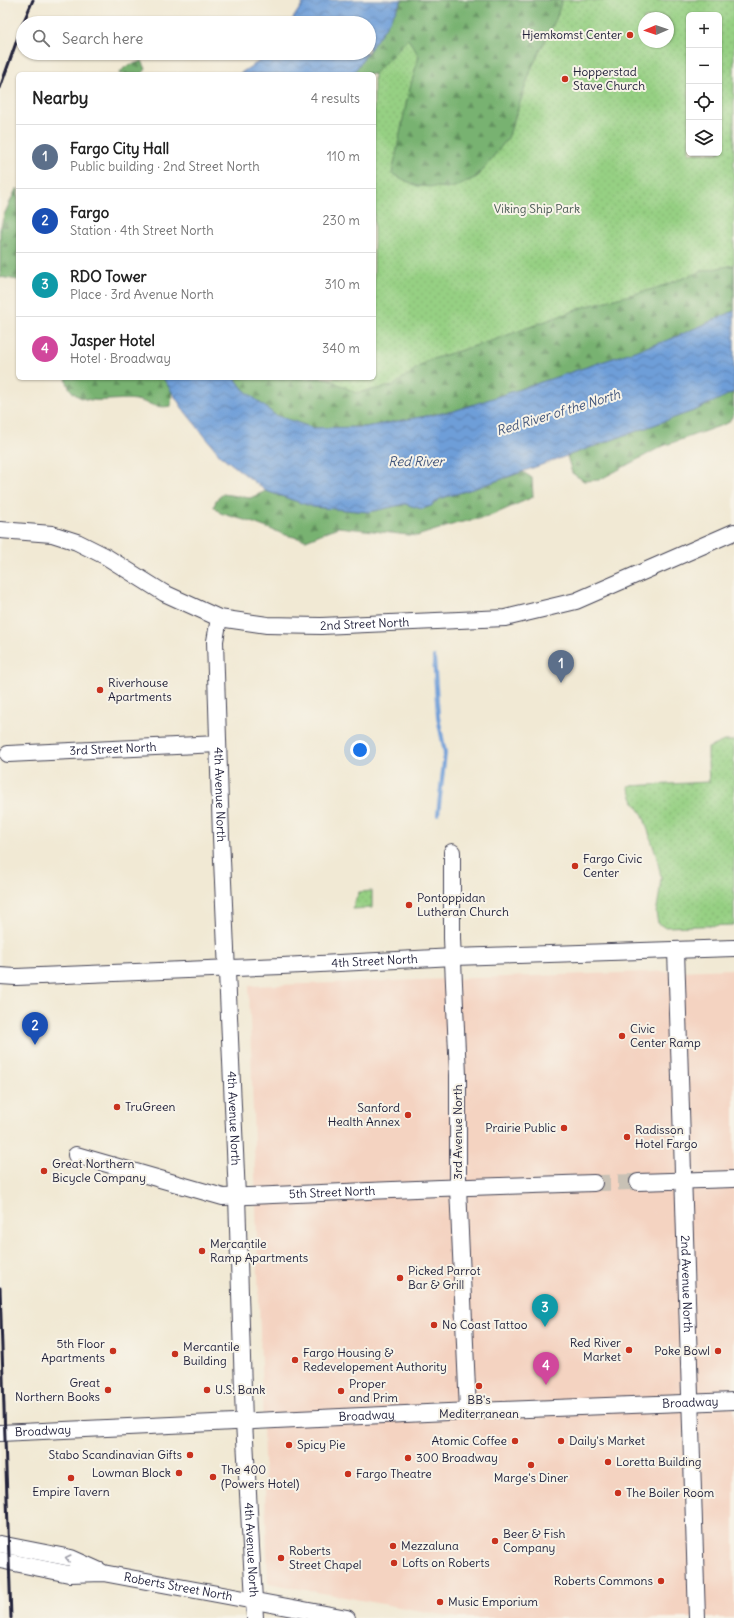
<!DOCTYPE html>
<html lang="en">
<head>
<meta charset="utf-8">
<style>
	:root { --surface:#fff; --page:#f6f6f6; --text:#222; --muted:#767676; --line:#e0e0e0; --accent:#2563eb }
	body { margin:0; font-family:Delius,sans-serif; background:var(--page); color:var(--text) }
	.controls { position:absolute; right:12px; top:12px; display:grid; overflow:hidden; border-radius:6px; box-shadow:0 1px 3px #0004 }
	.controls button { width:36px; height:36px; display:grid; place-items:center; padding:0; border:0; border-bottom:1px solid var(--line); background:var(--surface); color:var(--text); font:20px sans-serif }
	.compass { position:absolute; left:638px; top:12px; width:36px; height:36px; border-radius:50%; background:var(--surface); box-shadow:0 1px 3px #0004; rotate:268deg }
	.you { position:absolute; left:360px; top:750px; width:14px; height:14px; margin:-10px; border:3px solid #fff; border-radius:50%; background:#1a73e8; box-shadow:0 0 0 6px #1a73e833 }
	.badge { display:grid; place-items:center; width:26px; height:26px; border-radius:50%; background:var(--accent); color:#fff; font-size:13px; font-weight:700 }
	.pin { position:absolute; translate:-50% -33px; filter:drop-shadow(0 1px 2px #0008) }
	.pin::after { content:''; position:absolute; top:21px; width:14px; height:12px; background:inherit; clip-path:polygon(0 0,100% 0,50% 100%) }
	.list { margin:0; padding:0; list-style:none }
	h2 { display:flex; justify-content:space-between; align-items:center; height:52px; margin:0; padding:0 16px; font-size:17px }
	h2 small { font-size:13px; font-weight:400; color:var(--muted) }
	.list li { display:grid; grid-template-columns:26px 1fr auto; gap:12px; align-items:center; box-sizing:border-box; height:64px; padding:0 16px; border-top:1px solid var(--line) }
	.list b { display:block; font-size:15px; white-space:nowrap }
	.list p { margin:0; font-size:13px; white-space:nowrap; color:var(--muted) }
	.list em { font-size:13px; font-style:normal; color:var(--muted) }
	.icon { flex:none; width:22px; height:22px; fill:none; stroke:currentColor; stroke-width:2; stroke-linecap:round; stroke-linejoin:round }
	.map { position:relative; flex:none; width:734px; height:1618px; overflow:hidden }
	.search { position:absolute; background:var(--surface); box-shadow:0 1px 3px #0004; left:16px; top:16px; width:360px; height:44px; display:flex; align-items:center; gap:10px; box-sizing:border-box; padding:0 14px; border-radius:22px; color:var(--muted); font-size:15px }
	.panel { position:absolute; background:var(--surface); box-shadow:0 1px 3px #0004; left:16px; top:72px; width:360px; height:308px; border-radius:6px }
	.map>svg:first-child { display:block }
	.built { fill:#f4d3c1 }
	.green { fill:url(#green-dots); stroke:#5c795f; fill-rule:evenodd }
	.forest { fill:url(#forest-firs); stroke:#4d6a56 }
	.water { fill:url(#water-waves); stroke:#48608a }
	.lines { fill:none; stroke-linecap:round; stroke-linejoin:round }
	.stream { stroke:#6e9ed8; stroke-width:4 }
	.minor-tunnel { stroke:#c8c1b5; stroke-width:16; stroke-dasharray:16 8; stroke-linecap:butt }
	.minor-casing { stroke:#414052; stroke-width:18 }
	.minor { stroke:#fff; stroke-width:16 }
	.rail { stroke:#22223b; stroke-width:3 }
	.oneway { stroke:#9c9ca7 }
	.poi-dot { fill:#c8321e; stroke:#f7f3e8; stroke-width:1.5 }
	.labels { text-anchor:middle; stroke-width:4; stroke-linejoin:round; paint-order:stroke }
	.poi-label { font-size:12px; fill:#22223b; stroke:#f7f3e8; text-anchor:start }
	.park-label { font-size:12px; fill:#455651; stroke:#f7f3e8 }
	.street-label { font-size:12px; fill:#22223b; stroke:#f7f3e8 }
	.water-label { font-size:13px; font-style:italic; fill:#40547a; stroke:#f7f3e8 }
</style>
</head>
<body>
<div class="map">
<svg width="734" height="1618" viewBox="0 0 734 1618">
	<defs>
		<pattern id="green-dots" width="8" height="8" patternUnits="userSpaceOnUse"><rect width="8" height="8" fill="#96d083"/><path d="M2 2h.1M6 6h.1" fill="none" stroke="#81b272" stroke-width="1.8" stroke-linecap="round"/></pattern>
		<pattern id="forest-firs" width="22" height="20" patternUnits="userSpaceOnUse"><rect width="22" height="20" fill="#78b271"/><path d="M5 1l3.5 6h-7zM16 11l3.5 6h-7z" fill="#62905e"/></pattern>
		<pattern id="water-waves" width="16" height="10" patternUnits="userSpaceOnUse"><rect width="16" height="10" fill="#6e9ed8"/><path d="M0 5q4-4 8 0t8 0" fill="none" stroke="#5a80b0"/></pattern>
	</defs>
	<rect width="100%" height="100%" fill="#f7f3e8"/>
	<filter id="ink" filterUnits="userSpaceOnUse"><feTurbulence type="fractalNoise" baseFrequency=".025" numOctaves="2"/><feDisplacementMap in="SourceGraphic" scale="8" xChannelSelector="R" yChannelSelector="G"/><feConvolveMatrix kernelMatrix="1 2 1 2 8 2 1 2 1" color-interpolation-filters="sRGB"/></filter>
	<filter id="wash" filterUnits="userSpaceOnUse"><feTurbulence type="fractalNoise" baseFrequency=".012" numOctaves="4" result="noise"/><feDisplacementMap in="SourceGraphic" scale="16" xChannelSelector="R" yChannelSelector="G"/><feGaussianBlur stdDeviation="0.9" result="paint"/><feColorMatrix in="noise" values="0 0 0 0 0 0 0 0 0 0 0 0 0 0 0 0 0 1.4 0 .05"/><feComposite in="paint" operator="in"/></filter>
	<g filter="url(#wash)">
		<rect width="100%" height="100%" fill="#f1e9d4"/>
		<path class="built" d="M734,969V1618H459L268,1583L249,986Z"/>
		<path class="green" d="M402,0H734V311L454,411L235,378H374V74H353L367,53H369V51L390,20ZM689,15H719V153H689ZM644,18H668V42H644Z
			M724,741H734V925L664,927L658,923L656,913L659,896L661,877L657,858L643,815L634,802L628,786L709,782L708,764V748Z
			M372,891V908L352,909L359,892Z"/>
		<path class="forest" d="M402,0H562L556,19L532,67L508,138L477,177L452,188L417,186L392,174L407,99L419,56L408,39L374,74H353L367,53H369V51L390,20Z
			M142,61L146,69L142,74H119L125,67Z
			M16,189H18V280L0,277V230L4,215Z
			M734,265V311L671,339L454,411L365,427L313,428L275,415L243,389L235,378H327L356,393L393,386L426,361L494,340L587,306L657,288L702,271Z
			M66,378H163L172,391L171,406C155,409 151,403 136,400C113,396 72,412 66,378Z
			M733,392L734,414L728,423L663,446L599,480L584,481L572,473L567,456L696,410Z
			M523,472L532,478L533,497L488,517L458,523L417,536L338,527L306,540L286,535L251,522L220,513L214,507L216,500L223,494L250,498L266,491L313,507L369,512L405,504L423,509L431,506L439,499L479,487Z"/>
		<path class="water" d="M305,0H402L390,20L369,51V23H290Z
			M265,53H367L353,74H239L258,62Z
			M734,311V392L696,410L479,487L439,499L431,506L422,509L405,504L369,512L313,507L266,491L220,455L183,409L163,378H235L243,389L275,415L313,428L365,427L454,411L671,339Z"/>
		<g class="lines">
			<path class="stream" d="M434,657L438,717L445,753L438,814"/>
		</g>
	</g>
	<g filter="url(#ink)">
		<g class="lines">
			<path class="minor-tunnel" d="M594,1183L638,1182"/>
			<g class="minor-casing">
				<g id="minor">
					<path id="s1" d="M0,530L52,534L77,542L105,556L164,593L219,618L267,625L321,626L505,618L576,601L734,532"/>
					<path id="s2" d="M219,618L215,641L221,837L237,1196L244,1422L255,1618"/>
					<path id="s3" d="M8,754L218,744"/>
					<path d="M452,852V938L458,1075V1187L468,1411"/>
					<path id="s4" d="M676,950L697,1618"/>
					<path id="s5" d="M0,976L16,977L282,966L454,957L734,948"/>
					<path id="s6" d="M76,1155L223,1197L440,1188L594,1183"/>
					<path d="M638,1182L734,1179"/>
					<path id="s7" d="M0,1433L448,1412L734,1401"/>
					<path d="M0,1544L71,1558L100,1571"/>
					<path id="s8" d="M0,1560L69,1574L103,1573L347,1618"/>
				</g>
			</g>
			<use href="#minor" class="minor"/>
			<path class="rail" d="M23,23L33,0
				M0,88L23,23
				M0,1288L11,1618"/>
		</g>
		<defs><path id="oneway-chevron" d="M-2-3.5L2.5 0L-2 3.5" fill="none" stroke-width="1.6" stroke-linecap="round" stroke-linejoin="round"/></defs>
		<use class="oneway" href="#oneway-chevron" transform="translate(68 1558) rotate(-166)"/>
	</g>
	<g class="poi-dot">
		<circle cx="630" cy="35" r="4"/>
		<circle cx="565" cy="79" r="4"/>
		<circle cx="100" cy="690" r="4"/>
		<circle cx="575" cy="866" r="4"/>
		<circle cx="409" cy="905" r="4"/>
		<circle cx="622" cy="1036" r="4"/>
		<circle cx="117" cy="1107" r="4"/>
		<circle cx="408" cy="1115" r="4"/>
		<circle cx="564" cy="1128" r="4"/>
		<circle cx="627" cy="1137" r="4"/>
		<circle cx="44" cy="1171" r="4"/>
		<circle cx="202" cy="1251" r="4"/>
		<circle cx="400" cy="1278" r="4"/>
		<circle cx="434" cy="1325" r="4"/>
		<circle cx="629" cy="1350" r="4"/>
		<circle cx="113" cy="1351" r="4"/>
		<circle cx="718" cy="1351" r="4"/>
		<circle cx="175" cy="1354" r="4"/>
		<circle cx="295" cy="1360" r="4"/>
		<circle cx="479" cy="1386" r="4"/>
		<circle cx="108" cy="1390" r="4"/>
		<circle cx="207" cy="1390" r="4"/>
		<circle cx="341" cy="1391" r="4"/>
		<circle cx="515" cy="1441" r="4"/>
		<circle cx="561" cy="1441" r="4"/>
		<circle cx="289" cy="1445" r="4"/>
		<circle cx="190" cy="1455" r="4"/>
		<circle cx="408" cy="1458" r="4"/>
		<circle cx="608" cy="1462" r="4"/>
		<circle cx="531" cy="1465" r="4"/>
		<circle cx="179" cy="1473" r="4"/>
		<circle cx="348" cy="1474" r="4"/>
		<circle cx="213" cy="1477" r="4"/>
		<circle cx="71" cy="1478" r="4"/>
		<circle cx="618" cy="1493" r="4"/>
		<circle cx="495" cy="1541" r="4"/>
		<circle cx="393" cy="1546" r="4"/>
		<circle cx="281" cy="1558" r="4"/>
		<circle cx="394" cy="1563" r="4"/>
		<circle cx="661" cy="1581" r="4"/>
		<circle cx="440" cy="1602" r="4"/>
	</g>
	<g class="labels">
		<g class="poi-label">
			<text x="622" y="39" text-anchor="end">Hjemkomst Center</text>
			<text x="573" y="76">Hopperstad<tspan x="573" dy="14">Stave Church</tspan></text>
			<text x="108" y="687">Riverhouse<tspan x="108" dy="14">Apartments</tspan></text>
			<text x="583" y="863">Fargo Civic<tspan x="583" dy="14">Center</tspan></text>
			<text x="417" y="902">Pontoppidan<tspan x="417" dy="14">Lutheran Church</tspan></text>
			<text x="630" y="1033">Civic<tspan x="630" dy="14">Center Ramp</tspan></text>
			<text x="125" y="1111">TruGreen</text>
			<text x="400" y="1112" text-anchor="end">Sanford<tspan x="400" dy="14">Health Annex</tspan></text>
			<text x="556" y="1132" text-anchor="end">Prairie Public</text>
			<text x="635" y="1134">Radisson<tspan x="635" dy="14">Hotel Fargo</tspan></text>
			<text x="52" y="1168">Great Northern<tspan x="52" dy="14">Bicycle Company</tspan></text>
			<text x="210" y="1248">Mercantile<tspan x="210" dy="14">Ramp Apartments</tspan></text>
			<text x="408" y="1275">Picked Parrot<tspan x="408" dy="14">Bar &amp; Grill</tspan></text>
			<text x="442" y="1329">No Coast Tattoo</text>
			<text x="621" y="1347" text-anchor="end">Red River<tspan x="621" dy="14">Market</tspan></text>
			<text x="105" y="1348" text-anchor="end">5th Floor<tspan x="105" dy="14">Apartments</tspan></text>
			<text x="183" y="1351">Mercantile<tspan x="183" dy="14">Building</tspan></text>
			<text x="710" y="1355" text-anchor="end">Poke Bowl</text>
			<text x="303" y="1357">Fargo Housing &amp;<tspan x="303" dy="14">Redevelopement Authority</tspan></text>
			<text x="100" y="1387" text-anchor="end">Great<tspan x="100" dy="14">Northern Books</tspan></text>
			<text x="349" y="1388">Proper<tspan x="349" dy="14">and Prim</tspan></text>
			<text x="215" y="1394">U.S. Bank</text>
			<text x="479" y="1404" text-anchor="middle">BB's<tspan x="479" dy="14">Mediterranean</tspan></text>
			<text x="507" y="1445" text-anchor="end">Atomic Coffee</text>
			<text x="569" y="1445">Daily's Market</text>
			<text x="297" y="1449">Spicy Pie</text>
			<text x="182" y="1459" text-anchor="end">Stabo Scandinavian Gifts</text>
			<text x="416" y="1462">300 Broadway</text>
			<text x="616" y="1466">Loretta Building</text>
			<text x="221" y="1474">The 400<tspan x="221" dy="14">(Powers Hotel)</tspan></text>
			<text x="171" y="1477" text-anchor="end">Lowman Block</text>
			<text x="356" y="1478">Fargo Theatre</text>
			<text x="531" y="1482" text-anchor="middle">Marge's Diner</text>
			<text x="71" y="1496" text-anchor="middle">Empire Tavern</text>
			<text x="626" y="1497">The Boiler Room</text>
			<text x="503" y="1538">Beer &amp; Fish<tspan x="503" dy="14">Company</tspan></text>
			<text x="401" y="1550">Mezzaluna</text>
			<text x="289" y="1555">Roberts<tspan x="289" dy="14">Street Chapel</tspan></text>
			<text x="402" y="1567">Lofts on Roberts</text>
			<text x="653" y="1585" text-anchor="end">Roberts Commons</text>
			<text x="448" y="1606">Music Emporium</text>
		</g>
		<g class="park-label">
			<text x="537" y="213">Viking Ship Park</text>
		</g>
		<g class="street-label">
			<text dy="4" stroke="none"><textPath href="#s1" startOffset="386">2nd Street North</textPath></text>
			<text dy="4" stroke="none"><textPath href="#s3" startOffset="105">3rd Street North</textPath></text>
			<text dy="4" stroke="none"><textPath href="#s2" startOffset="177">4th Avenue North</textPath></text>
			<text dy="4" stroke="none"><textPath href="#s5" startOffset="375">4th Street North</textPath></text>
			<text dy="4" stroke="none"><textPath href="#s2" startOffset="501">4th Avenue North</textPath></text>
			<text transform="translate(458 1132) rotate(-90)" y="4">3rd Avenue North</text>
			<text dy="4" stroke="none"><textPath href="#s6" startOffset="262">5th Street North</textPath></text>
			<text dy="4" stroke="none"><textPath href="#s4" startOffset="334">2nd Avenue North</textPath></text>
			<text dy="4" stroke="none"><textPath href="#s7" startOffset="691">Broadway</textPath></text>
			<text dy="4" stroke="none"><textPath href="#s7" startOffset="367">Broadway</textPath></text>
			<text dy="4" stroke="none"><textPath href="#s7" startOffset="43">Broadway</textPath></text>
			<text dy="4" stroke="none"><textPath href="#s2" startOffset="933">4th Avenue North</textPath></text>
			<text dy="4" stroke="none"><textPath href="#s8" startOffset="181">Roberts Street North</textPath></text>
		</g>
		<g class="water-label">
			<text transform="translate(558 412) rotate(-17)" y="5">Red River of the North</text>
			<text x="416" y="466">Red River</text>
		</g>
	</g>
</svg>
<div class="controls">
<button>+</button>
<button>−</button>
<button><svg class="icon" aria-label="locate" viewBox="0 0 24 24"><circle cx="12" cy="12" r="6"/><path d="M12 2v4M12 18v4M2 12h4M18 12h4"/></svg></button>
<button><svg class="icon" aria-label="layers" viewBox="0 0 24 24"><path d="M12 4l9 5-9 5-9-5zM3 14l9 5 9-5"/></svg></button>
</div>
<svg class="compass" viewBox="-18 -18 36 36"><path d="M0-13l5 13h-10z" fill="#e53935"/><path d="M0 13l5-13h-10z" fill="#767676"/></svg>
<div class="you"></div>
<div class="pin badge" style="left:561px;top:683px;background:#5c6f8a">1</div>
<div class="pin badge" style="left:35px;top:1045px;background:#1a4fb4">2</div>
<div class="pin badge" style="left:545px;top:1327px;background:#0f9aa8">3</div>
<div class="pin badge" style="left:546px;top:1385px;background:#d1479c">4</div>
<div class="search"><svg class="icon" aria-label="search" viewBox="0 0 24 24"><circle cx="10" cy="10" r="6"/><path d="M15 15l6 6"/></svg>Search here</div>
<section class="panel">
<h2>Nearby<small>4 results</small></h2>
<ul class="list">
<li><span class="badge" style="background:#5c6f8a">1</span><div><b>Fargo City Hall</b><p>Public building · 2nd Street North</p></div><em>110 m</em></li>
<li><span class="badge" style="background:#1a4fb4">2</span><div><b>Fargo</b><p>Station · 4th Street North</p></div><em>230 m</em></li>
<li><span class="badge" style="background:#0f9aa8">3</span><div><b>RDO Tower</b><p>Place · 3rd Avenue North</p></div><em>310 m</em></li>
<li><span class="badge" style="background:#d1479c">4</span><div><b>Jasper Hotel</b><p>Hotel · Broadway</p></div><em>340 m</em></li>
</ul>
</section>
</div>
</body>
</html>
